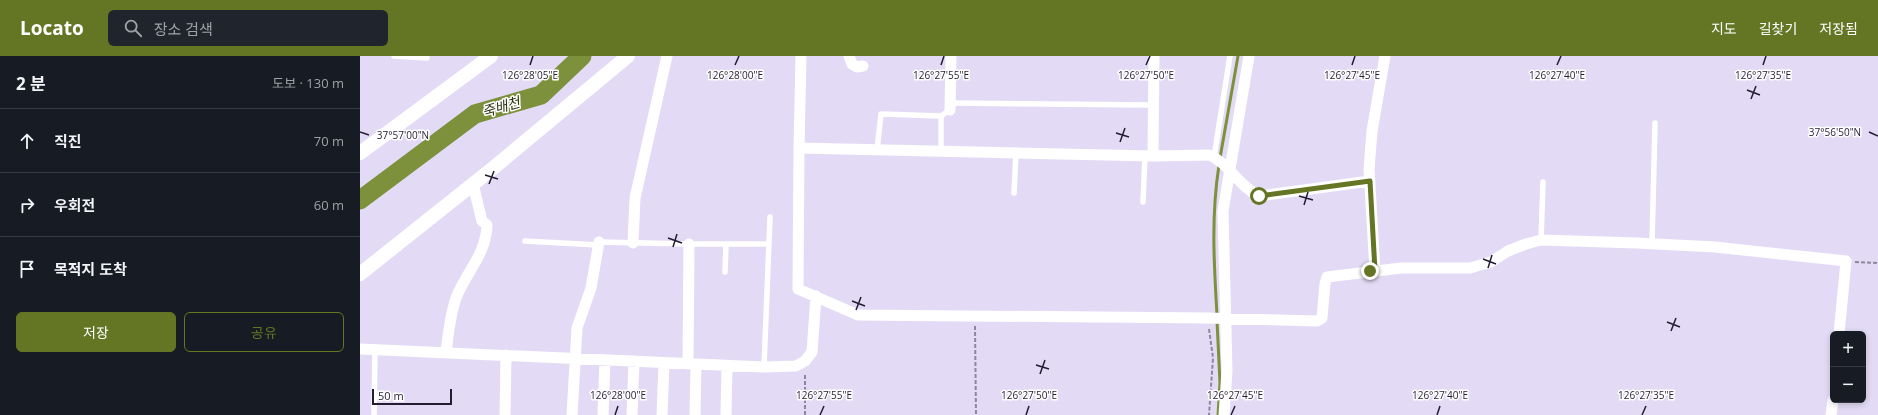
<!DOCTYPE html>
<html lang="ko">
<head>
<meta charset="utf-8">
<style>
	:root { --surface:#171b24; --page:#20242c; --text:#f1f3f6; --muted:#9ea1a6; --line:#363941; --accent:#647523 }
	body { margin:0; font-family:"Open Sans","Noto Sans KR",sans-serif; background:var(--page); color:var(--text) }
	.controls { position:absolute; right:12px; bottom:12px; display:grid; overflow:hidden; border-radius:6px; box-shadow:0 2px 6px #0003 }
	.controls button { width:36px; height:36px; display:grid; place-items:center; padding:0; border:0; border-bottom:1px solid var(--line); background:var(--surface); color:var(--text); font:20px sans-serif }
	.scale { position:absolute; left:12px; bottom:10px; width:80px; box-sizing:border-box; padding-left:4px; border:2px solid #241c33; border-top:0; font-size:11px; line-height:14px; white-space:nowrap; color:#241c33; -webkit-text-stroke:3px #fff; paint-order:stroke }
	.stop { position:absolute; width:12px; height:12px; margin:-9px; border:3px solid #647523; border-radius:50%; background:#fff }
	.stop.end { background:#647523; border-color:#fff; box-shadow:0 1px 4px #0008 }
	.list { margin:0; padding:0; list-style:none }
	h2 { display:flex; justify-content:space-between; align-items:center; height:52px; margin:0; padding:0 16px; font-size:17px }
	h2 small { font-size:13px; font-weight:400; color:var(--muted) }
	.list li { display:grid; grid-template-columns:26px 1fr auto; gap:12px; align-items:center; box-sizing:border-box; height:64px; padding:0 16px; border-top:1px solid var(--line) }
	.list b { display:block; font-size:15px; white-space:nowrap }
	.list em { font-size:13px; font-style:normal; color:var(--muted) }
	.actions { display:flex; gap:8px; padding:12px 16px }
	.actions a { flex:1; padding:9px 0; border:1px solid var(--accent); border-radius:6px; text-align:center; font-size:14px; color:var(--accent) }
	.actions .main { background:var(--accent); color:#fff }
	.icon { flex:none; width:22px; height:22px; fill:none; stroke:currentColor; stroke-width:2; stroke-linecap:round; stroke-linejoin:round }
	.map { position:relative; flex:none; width:1518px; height:359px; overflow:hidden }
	header { display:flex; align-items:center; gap:24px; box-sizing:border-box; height:56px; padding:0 20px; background:var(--accent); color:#fff }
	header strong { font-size:19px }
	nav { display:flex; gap:22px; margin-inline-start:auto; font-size:14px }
	.search { width:280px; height:36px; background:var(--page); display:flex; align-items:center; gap:10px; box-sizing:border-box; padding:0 14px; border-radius:6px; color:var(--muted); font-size:15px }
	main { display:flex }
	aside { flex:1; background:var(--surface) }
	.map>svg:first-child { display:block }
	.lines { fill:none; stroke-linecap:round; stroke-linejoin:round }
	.stream { stroke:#7d903c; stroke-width:3 }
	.river { stroke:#7d903c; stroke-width:19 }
	.path { stroke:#8e869e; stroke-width:2; stroke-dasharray:4 2; stroke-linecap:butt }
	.service { stroke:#fff; stroke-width:5.5 }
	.minor { stroke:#fff; stroke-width:11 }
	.tertiary { stroke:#fff; stroke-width:14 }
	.route { stroke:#647523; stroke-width:5 }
	.ticks { fill:none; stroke:#241c33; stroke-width:1.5 }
	.labels { text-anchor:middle; stroke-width:3; stroke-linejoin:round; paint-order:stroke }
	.water-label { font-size:14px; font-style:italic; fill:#2b330f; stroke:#fff }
	.ticks-label { font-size:10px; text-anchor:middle; fill:#241c33; stroke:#fff; stroke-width:3; stroke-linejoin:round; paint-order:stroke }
</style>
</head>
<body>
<header>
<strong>Locato</strong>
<div class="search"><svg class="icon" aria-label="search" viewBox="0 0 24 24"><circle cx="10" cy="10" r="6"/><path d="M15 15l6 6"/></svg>장소 검색</div>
<nav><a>지도</a><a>길찾기</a><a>저장됨</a></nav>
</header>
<main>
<aside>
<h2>2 분<small>도보 · 130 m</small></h2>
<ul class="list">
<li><svg class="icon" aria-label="ahead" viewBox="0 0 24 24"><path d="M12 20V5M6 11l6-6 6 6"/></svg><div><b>직진</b></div><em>70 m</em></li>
<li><svg class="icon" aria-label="right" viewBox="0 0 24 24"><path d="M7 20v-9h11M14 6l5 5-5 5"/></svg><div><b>우회전</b></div><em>60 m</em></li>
<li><svg class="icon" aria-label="arrive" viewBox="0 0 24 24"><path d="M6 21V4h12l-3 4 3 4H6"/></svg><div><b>목적지 도착</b></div></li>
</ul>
<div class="actions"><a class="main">저장</a><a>공유</a></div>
</aside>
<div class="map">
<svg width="1518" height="359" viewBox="0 0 1518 359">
	<rect width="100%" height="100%" fill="#e3dbf5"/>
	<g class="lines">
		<path class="stream" d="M860,102L878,0
			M857,259C854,209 851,160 859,109
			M857,265L860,327L858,359"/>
		<path class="river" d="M0,144L115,58L181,39L222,0"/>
		<path class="path" d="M1495,206L1518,207
			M615,270L616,359
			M849,273L853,302L849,359
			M445,359V318"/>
		<path class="service" d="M34,0L67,2
			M590,47L793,49
			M517,94L521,58L581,60
			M581,95V60L590,54
			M854,101L870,0
			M654,137L656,97
			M783,146L785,100
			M1181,184L1183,126
			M165,185L238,189
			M239,186L329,188H409
			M1292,188L1295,67
			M365,216L366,188
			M404,311L410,161
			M14,359L15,294"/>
		<path class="minor" d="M489,0L492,8L497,11L503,10
			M590,54L591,0
			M439,92L441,0
			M793,100L794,0
			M1010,125L899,140C879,131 869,107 849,99L793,100L439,92L438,233L498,259L847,262L957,265L962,262L965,228L967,221L1041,212H1110L1131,206L1148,195L1166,188L1181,184L1277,187L1355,191L1486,205L1479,278
			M273,187L275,142L307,0
			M1015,215L1009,113L1012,75L1025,0
			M0,293L404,311L436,310L445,305L452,296L456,240
			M86,297C88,278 90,260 96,242C106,216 126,199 127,169L122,165L113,128
			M328,308L329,188
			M145,359L146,299
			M212,359L217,272L231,232L239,186
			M243,359L245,304
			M272,359L274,305
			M302,359L304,307
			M335,359L336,308
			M366,359L367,310
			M864,359L867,315L863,155L889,0
			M1471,359L1473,344"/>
		<path class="tertiary" d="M0,97L131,0
			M0,218L132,113L268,0"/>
	</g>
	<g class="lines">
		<path class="route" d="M899,140L1010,125L1015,215H1010"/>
	</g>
	<path class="ticks" d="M170,9L173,0M375,9L379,0M581,9L584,0M786,9L790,0M992,9L995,0M1197,9L1201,0M1403,9L1406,0M1387,34L1400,39M1391,43L1396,30M0,76L9,79M1509,76L1518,80M756,77L769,81M760,86L765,72M125,119L138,123M129,128L134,115M939,140L953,144M944,149L948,136M308,182L322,187M313,191L317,178M1123,203L1136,208M1128,212L1132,199M492,245L505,250M496,254L501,241M1307,266L1320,271M1311,275L1316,262M676,309L689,313M680,318L685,304M255,359L258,350M460,359L464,350M666,359L669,350M871,359L875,350M1077,359L1080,350M1282,359L1286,350"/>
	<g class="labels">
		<g class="water-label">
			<text transform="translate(141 51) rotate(-16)" y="5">죽배천</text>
		</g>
	</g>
	<g class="ticks-label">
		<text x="1403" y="23">126°27'35"E</text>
		<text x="170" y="23">126°28'05"E</text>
		<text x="375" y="23">126°28'00"E</text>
		<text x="581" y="23">126°27'55"E</text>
		<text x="786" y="23">126°27'50"E</text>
		<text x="992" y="23">126°27'45"E</text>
		<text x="1197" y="23">126°27'40"E</text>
		<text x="1475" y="80">37°56'50"N</text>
		<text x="43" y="83">37°57'00"N</text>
		<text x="258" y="343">126°28'00"E</text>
		<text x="464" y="343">126°27'55"E</text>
		<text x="669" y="343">126°27'50"E</text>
		<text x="875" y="343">126°27'45"E</text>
		<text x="1080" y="343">126°27'40"E</text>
		<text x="1286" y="343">126°27'35"E</text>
	</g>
</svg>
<div class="controls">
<button>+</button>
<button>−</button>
</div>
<div class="scale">50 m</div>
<div class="stop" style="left:899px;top:140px"></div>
<div class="stop end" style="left:1010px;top:215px"></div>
</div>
</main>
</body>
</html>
